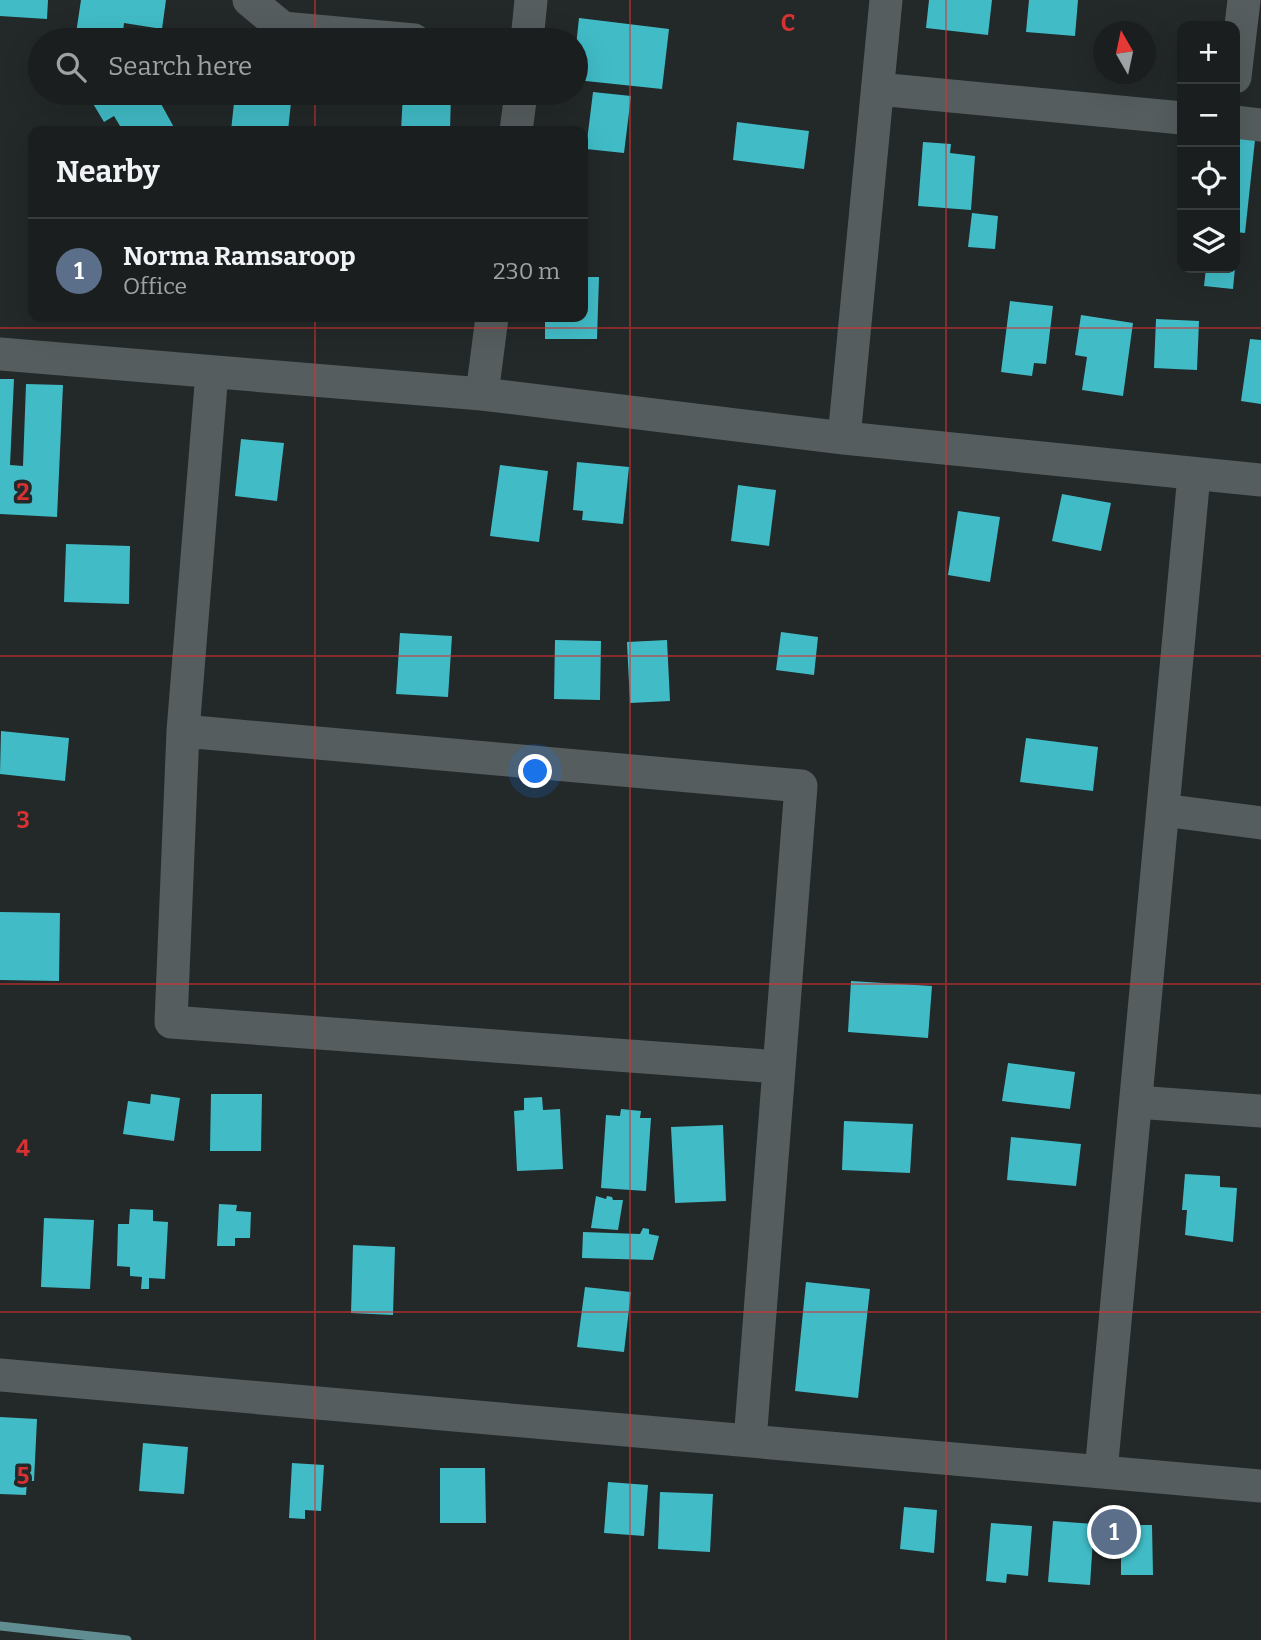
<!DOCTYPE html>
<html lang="en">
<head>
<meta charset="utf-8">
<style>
	:root { --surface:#1a1e1f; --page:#232728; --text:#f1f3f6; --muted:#9fa2a4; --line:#383c3d; --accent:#0f766e }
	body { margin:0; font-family:Bitter,serif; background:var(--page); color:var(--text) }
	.controls { position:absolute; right:21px; top:21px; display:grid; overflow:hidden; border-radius:14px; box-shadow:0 7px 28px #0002 }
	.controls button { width:63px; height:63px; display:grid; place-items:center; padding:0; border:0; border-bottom:2px solid var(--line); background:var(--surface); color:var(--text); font:35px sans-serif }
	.compass { position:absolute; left:1093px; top:21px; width:63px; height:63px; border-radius:50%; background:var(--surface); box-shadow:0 7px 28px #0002; rotate:351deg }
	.you { position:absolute; left:536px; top:772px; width:24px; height:24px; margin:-18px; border:5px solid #fff; border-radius:50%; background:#1a73e8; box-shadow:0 0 0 10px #1a73e833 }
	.badge { display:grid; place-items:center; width:46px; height:46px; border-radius:50%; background:var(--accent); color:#fff; font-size:23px; font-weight:700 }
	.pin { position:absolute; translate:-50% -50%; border:4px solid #fff; box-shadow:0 2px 7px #0006 }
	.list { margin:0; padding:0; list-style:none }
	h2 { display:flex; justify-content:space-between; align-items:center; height:91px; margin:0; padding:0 28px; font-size:30px }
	h2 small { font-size:23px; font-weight:400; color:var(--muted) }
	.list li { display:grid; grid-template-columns:46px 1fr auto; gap:21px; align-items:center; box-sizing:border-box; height:105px; padding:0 28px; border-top:2px solid var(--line) }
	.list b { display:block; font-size:26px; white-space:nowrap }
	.list p { margin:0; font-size:23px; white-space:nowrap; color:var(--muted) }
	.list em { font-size:23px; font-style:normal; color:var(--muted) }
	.icon { flex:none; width:38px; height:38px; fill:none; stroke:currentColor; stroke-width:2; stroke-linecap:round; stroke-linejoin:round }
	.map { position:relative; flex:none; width:1261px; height:1640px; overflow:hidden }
	.search { position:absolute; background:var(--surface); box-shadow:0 7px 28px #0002; left:28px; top:28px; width:560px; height:77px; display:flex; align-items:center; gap:18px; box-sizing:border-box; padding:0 24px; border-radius:38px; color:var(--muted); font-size:26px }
	.panel { position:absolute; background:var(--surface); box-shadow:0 7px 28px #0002; left:28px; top:126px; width:560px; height:196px; border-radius:14px }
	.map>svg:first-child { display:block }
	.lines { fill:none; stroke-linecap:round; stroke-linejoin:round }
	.stream { stroke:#5f8d91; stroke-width:9 }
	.building { fill:#41bcc7 }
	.street { stroke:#565d5e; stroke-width:33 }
	.grid { fill:none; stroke:#d73232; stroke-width:2; stroke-opacity:0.55 }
	.grid-label { font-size:23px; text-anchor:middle; font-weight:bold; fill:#d73232; stroke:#232829; stroke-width:7; stroke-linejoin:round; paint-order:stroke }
</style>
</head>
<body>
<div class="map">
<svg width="1261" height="1640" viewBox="0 0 1261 1640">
	<rect width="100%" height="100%" fill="#232829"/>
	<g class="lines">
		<path class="stream" d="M0,1626L127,1640"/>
	</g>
	<path class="building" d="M0,0H48L47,19L0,16Z
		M81,0H166L162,29L124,23L122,40H75Z
		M929,0H992L988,35L926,28Z
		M1029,0H1078L1075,36L1026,32Z
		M579,18L669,29L662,89L576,80V46Z
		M593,92L631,96L624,153L586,149Z
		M109,93H177L160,102L176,131H123L114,116L104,122L92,102Z
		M235,93H292L288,131H231Z
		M403,93H451L450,131H401Z
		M737,122L809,131L804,169L733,160Z
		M1235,138L1255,140L1245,233L1235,232Z
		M923,142L951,144L950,153L975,156L971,210L918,206Z
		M972,213L998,216L995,249L968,247Z
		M1206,268H1235L1233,289L1204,286Z
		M583,277H599L597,339H545V317H583Z
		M1010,301L1053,306L1046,364L1034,363L1032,376L1001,372Z
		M1081,315L1133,323L1123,396L1082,390L1087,357L1075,355Z
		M371,317H439V320L371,319Z
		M1156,319L1199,321L1197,370L1154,368Z
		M1250,339L1261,340V404L1241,401Z
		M0,379H14L10,465L23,466L26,384L63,385L57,517L0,514Z
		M241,439L284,443L277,501L235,496Z
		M577,462L629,467L623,524L582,520L583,511L573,510Z
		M500,465L548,471L539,542L490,536Z
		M738,485L776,490L769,546L731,541Z
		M1062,494L1111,503L1101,551L1052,541Z
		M958,511L1000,517L990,582L948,575Z
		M66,544L130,546L129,604L64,602Z
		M781,632L818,637L814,675L776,670Z
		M400,633L452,636L448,697L396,694Z
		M555,640L601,641L600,700L554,699Z
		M667,640L670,701L630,703L627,642Z
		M1,731L69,738L65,781L0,774Z
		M1026,738L1098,747L1093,791L1020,782Z
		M0,912L60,913L59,981L0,980Z
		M851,981L932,986L928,1038L848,1032Z
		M1008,1063L1075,1072L1070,1109L1002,1101Z
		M151,1094L180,1098L174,1141L123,1134L128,1101L150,1104Z
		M211,1094H262L261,1151H210Z
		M542,1097L543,1110L560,1109L563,1169L517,1171L514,1111L524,1110V1098Z
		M621,1109L641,1111L640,1118H651L646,1191L601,1188L606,1115L620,1116Z
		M844,1121L913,1124L910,1173L842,1170Z
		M723,1125L726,1201L675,1203L671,1127Z
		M1011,1137L1081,1144L1076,1186L1007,1180Z
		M1185,1174L1220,1176V1187L1237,1188L1233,1242L1185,1235L1187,1210H1182Z
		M596,1196L606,1199L607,1196L612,1197L613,1200H623L618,1230L591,1228Z
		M219,1204L237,1205L236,1211L251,1212L250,1238H235V1246H217Z
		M130,1209L153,1210V1221L168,1222L165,1279L149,1278V1289H141L142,1277L130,1276V1267L117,1266L118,1224H129Z
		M44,1218L94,1220L90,1289L41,1287Z
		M643,1228L649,1229V1234L659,1236L653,1260L582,1258L583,1232L640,1234Z
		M353,1245L395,1247L393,1315L351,1313Z
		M806,1282L870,1289L858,1398L795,1391Z
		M585,1287L631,1292L624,1352L577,1347Z
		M0,1417L37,1419L34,1481H27L26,1495L0,1494Z
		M143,1443L188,1447L184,1494L139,1491Z
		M292,1463L324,1465L321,1511L305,1510V1519L289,1518Z
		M440,1468H485L486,1523H440Z
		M608,1482L648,1485L644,1536L604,1533Z
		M660,1492L713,1494L710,1552L658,1549Z
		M904,1507L937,1510L934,1553L900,1549Z
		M1053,1521L1094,1524L1090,1585L1048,1582Z
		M991,1523L1032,1526L1028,1576L1007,1574L1006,1583L986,1581Z
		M1121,1525H1152L1153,1575H1121Z"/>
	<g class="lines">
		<path class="street" d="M249,0L283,28L414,40
			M527,40L531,0
			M1235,77L1244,0
			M878,89L1182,118
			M1235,122L1261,125
			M516,131L521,93
			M0,354L482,394L844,438L1261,480
			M212,372L183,731L171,1022L779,1067
			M482,394L492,317
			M844,438L886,0
			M183,731L801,786L750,1441
			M1163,810L1261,823
			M1136,1102L1261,1111
			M0,1375L1261,1486
			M1101,1472L1194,475"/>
	</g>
	<path class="grid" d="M315,0V40M630,0V1640M946,0V1640M315,93V131M315,317V1640M0,328H1261M0,656H1261M0,984H1261M0,1312H1261"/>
	<g class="grid-label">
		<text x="788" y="31">C</text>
		<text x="23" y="500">2</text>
		<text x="23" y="828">3</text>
		<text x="23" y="1156">4</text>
		<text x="23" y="1484">5</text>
	</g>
</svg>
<div class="controls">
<button>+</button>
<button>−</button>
<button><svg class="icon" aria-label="locate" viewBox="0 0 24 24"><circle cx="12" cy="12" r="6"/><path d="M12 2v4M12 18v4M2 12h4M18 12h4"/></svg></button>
<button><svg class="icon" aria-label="layers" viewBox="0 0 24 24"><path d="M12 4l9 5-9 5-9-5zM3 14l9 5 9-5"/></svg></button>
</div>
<svg class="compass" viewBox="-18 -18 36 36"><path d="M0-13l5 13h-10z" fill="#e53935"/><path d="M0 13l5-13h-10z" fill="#9fa2a4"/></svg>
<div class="you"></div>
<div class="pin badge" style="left:1114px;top:1532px;background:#5c6f8a">1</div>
<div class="search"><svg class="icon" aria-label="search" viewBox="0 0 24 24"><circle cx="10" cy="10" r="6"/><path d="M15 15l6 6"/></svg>Search here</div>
<section class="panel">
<h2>Nearby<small></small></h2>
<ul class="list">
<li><span class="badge" style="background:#5c6f8a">1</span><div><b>Norma Ramsaroop</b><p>Office</p></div><em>230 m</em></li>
</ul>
</section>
</div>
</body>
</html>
